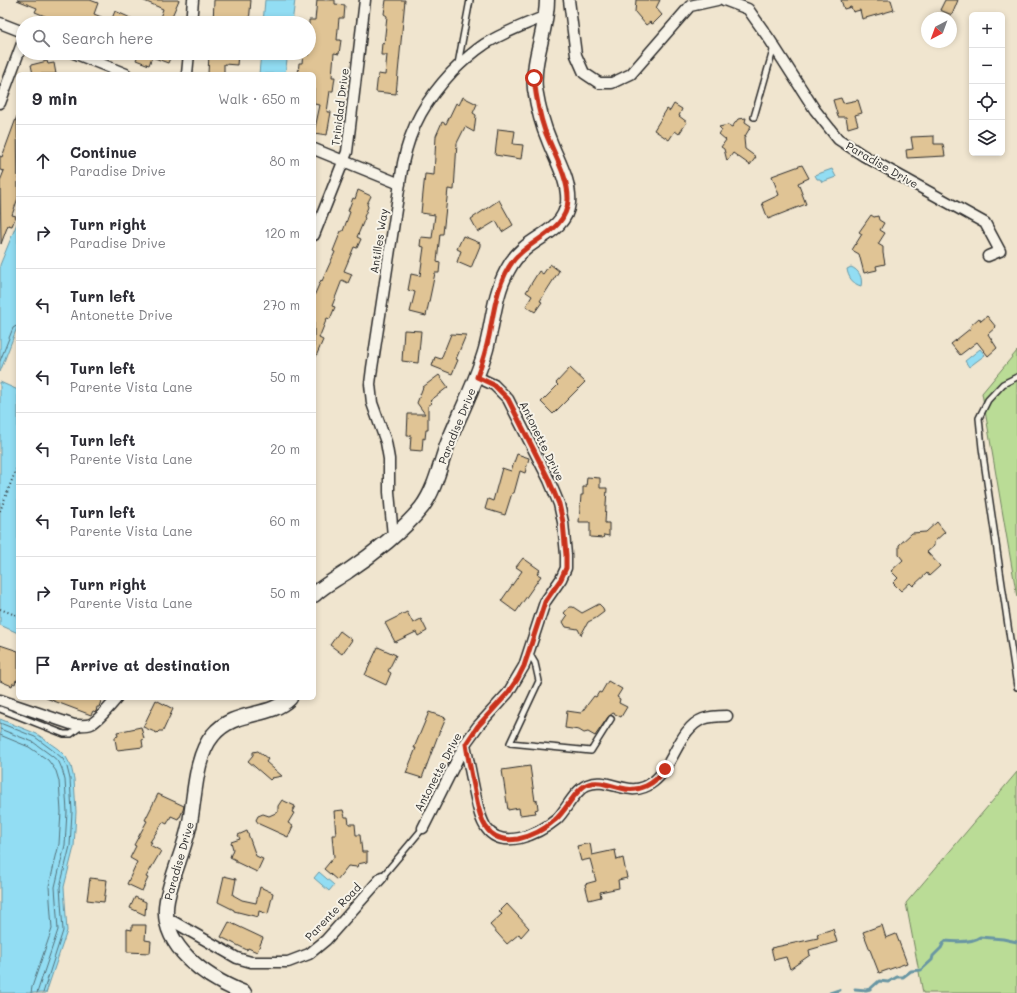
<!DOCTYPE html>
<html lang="en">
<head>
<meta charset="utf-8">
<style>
	:root { --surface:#fff; --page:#f7f7f7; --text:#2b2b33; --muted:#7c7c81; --line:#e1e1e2 }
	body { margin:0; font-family:Mali,sans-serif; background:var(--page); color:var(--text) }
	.controls { position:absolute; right:12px; top:12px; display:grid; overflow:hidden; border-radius:6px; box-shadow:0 2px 6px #0003 }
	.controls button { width:36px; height:36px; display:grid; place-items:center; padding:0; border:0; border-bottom:1px solid var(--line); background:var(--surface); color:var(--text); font:20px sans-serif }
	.compass { position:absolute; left:921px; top:12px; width:36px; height:36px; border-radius:50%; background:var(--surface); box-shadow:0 2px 6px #0003; rotate:221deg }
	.stop { position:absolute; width:12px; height:12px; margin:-9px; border:3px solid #c8321e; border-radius:50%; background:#fff }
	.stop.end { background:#c8321e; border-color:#fff; box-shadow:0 1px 4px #0008 }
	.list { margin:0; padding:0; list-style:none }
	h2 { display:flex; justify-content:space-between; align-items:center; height:52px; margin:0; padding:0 16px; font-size:17px }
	h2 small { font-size:13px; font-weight:400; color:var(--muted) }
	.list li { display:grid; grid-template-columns:26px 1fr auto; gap:12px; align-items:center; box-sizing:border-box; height:72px; padding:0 16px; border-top:1px solid var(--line) }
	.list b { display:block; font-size:15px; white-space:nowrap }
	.list p { margin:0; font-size:13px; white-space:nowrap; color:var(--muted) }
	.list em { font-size:13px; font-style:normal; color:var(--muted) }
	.icon { flex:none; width:22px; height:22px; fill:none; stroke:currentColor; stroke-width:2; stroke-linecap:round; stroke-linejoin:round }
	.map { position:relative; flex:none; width:1017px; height:993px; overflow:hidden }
	.search { position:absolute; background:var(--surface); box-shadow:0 2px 6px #0003; left:16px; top:16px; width:300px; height:44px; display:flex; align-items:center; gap:10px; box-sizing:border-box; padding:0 14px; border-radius:22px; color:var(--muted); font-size:15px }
	.panel { position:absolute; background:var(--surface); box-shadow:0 2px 6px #0003; left:16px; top:72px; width:300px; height:628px; border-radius:6px }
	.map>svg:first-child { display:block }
	.green { fill:#badc96; stroke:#728460 }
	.water { fill:#92ddf3; stroke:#6996a3 }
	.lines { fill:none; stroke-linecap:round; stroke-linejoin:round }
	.shore { stroke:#54727b; stroke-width:1 }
	.stream { stroke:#6996a3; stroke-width:3 }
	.building { fill:#e0c495; stroke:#2b2b2b }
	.lane-casing { stroke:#2b2b2b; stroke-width:8 }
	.street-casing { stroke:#2b2b2b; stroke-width:13 }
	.secondary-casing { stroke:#2b2b2b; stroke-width:17 }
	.path { stroke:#2b2b2b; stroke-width:2; stroke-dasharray:1 3; stroke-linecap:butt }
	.lane { stroke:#f7f3e8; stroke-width:5 }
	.street { stroke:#f7f3e8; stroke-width:10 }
	.secondary { stroke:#f7f3e8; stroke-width:14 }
	.route { stroke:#c8321e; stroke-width:5 }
	.labels { text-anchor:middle; stroke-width:4; stroke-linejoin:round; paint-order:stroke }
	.street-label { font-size:11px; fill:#2b2b2b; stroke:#f7f3e8 }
</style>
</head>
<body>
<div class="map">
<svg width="1017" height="993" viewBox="0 0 1017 993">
	<rect width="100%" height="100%" fill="#f0e5cf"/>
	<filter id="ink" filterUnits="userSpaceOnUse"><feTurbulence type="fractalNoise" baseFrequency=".025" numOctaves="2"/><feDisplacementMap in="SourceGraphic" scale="8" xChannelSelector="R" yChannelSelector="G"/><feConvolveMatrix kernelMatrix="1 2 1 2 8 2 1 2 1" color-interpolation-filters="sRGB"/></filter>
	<g filter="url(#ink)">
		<path class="green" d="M1017,351V597L982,393Z
			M1017,772V993H923L906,903Z"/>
		<path class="water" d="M265,0H295L292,23H263Z
			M261,53H288L285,74H259Z
			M832,169L836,177L822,182L820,179H817L815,175Z
			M18,221V325L0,372V265Z
			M851,267C859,270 863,278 861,286C853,284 848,277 847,269Z
			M980,349L985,355L969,367L965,361Z
			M0,382L18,390V633L0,625Z
			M0,719L37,734L58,749L66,757L71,766L74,779L76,812L74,847L64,887L67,931L46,993H0Z
			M319,872L334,885L329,891L314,878Z"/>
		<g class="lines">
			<path class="shore" d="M0,361L13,328L18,325
				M0,723L35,737L55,752L63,759L67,767L70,779L72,812L70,846L60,887L63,931L43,993
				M0,729L33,742L52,756L59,762L62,769L65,780L67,812L65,845L55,887L58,930L37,993
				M0,735L29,747L48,760L56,771L59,781L61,812L59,844L49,886L52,929L32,987L31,993"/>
			<path class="stream" d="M855,989L866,990L870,989L879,981L888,982L897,977H903L911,971L921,970L932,960L933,956L941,948L943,944L945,941C956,942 972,943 980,937L1003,939L1017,942
				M830,993L839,990"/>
		</g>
		<path class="building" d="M17,0H90L98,3L94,14L111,21L115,11L142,23H62L35,12L37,8Z
			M142,0H179L169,23H158L163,9Z
			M214,0H251L249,23H213Z
			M317,0H335V4L345,5L344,18H339L337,40H341L339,54L334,53L332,77H335L333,91H330L327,112H331L327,135L314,133L320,105L314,104V74H298L299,63H302L303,54L309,55V20H315Z
			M386,0H405L396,94L376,92L378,74L385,75L387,55H381L382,43L384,44L387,16L384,14Z
			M636,0H660L656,8L662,15L654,23L652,24L650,22L646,25L635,12Z
			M841,0H891L894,10L862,19L860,10L853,12L851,7L844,9Z
			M945,0H958L952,15L940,10Z
			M139,53H172L168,63L152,57L149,65L136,60Z
			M209,53L238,54L237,65L224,64V74H208Z
			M47,61L48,64L54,63L56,74H33L31,65Z
			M463,97L477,104L473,113L476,115L474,132L465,127L457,143L454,190L448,189L443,234H440L437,262L440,263L439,273H435L426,316L410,312L415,292L408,290L411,274L420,276L424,247L420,246L421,237L432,238L435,215L421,213L425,174L434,175L436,136L442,122L446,124L456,103L459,105Z
			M841,98L843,103L858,100L862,113L855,115L858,125L848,128L846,117H838L833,100Z
			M674,104L682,109L679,116L687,122L679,134L675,131L669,140L654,130L667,109L670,111Z
			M17,116L18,198L12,215L16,216L12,226L8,225L1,244L0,181L4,171L0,170V156L2,157Z
			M746,118L745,122L751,126L744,138L745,149L756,157L750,165L733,153L727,161L724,149L721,147L726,140L719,134L722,130L719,127L728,125L732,127L738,119Z
			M498,129L515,131L513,144L523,145L521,159L495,155Z
			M934,136V144H943L945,156L907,158L906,150L913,149L911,137Z
			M802,165L809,178L798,183L806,204L768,219L762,203L779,195L772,176Z
			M358,190L371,196L367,204L368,207L364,217L365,218L357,237L361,239L357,248L354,247L344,271L352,274L348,283L342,280L332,306L335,307L330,319L327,318L319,338L323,340L314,361V296L321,280L322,281L335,252L333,251L341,231H343L350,212L348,211L353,198L355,199Z
			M499,200L513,225L502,232L496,221L478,232L471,219Z
			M871,215L874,217L878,216L879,220L884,223L880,230L885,233L878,244L883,247V253L885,264L876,266L877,270L864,273L859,254L852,250L862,234L859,232Z
			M463,236L480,243V246L471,268L457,262L461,251L457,249Z
			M550,264L559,271L540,301L542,302L535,312L526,306L532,296L526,292L539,271L543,274Z
			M987,316L996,327L988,334L997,348L988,356L977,342L960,355L951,344L971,328L970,326L979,318L981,321Z
			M404,330L421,331L418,363L402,361Z
			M451,334L466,335L456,359L458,360L452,374L432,366L435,357L441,359Z
			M570,368L585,382L553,414L541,402L558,385L556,383Z
			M439,375L448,387L430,401L432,403L428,406V430H426L425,439L423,438L422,451L410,450L411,436H407L408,414H425L417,403L423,387Z
			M517,454L529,458L525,473L520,471L514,493H512L505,515L485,509L488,499L493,501L502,468L511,471Z
			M587,477L600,478V488H607L605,523H609V536L604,535L603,538L590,537V522H579L581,495H583V487H586Z
			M937,522L945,532L934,542V546L927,552L940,566L929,576L927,573L913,586L910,583L901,591L893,583L898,578L891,571L903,560L899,555V545L912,533L926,532Z
			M523,558L540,570L537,574L541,576L516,612L501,601L522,571L516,567Z
			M599,604L603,608L604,612L596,618L588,622L581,635L578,629L566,627L563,622L567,616L564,613L569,607H573L582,613Z
			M407,612L413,623L421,619L427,631L418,636L416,632L395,642L385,623Z
			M340,631L352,640L342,654L330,645Z
			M0,645L18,651V681L16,680L15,684L13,683L12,686L0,681Z
			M378,647L396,655L388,671L391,673L386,685L365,675Z
			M608,681L622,689L617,697L620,699L619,703L627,707L621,717L613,713L608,717L595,736L588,732L584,733L579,730L565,728L567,711L581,713L594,696L596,697L599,692L601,693Z
			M46,698H102L99,707H97L96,712L93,711L91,715Z
			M156,700L173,709L163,731H159L157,733L143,727Z
			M429,712L446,718L441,730H440L422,778L406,773L416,748H414Z
			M141,727L144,739L142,740L143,747L117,750L115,739V737L118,736L117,732Z
			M258,751L268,759L266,762L282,776L272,778L270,780L248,761L253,755V752Z
			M530,766L535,801L537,800L538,809L535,810L536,813L520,815L519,808L508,810L502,770Z
			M158,794L184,806L183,810L180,817H179L178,819L171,816L167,824L163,822L150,842H152L150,845L161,851L146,877L148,878L142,891L127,884L137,862L130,858L136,846L134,845L147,821L145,820Z
			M282,800L295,806L292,812L294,813L288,823L293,826L288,837L259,824L256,820L258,816L263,814L269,816L278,812V806Z
			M343,810L345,817H348L349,824H355L356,835H360L362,852H367V862L358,864L357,867L348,866L337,880L324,869L334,857L332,835H336L334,811Z
			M247,831L256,856L263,859L257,872L236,862V860L230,857L233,849L231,842L240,839L238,835Z
			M590,843L592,855L615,850L617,860L623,858L627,878L618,880L619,888L600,892L601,897L589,900L585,884L596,881L590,859L581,861L577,846Z
			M224,876L236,879L233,895L242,900L256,903L260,887L273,893L268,914L259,911L258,917L234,911V910L218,902Z
			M90,878L107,880L104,902L87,900Z
			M135,897L146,902L145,915L130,908Z
			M507,904L529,928L521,937L519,934L507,944L490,925L502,914L499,912Z
			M229,922L263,938L257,952L248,948L247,950L221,937Z
			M132,925H146L145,940L151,941L150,953L127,952V929L132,930Z
			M882,925L886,938L896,934L907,963L879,973L863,932Z
			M833,929L837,942L809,950L810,955L790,969L786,957L774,960L771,948L818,938L817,934Z"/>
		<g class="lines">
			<g class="lane-casing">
				<path id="lane" d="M458,64L470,0
					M754,117L774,47
					M1017,377L1003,384L988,400L979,418L982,448L1017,687
					M529,653L535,663L539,681L510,743L591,751L611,719
					M0,709L64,734H71L80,727
					M382,877L423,828"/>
			</g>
			<g class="street-casing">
				<path id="street" d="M569,0L576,55L584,73L599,83H612L631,74L690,6L717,0
					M724,0L748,9L770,40L815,110L838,139L864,156L985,223L1000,251L988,256
					M0,23L23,32
					M191,23L193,0
					M74,53L126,74
					M187,74L189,53
					M0,103L23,41
					M314,149L400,184
					M314,235L347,152L365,0
					M393,536L389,492V459L386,442L372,403L370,384L372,368L403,163C411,125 426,100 452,72C462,62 473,52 485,44C504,32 526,24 546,16
					M0,700L74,725C79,725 86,726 91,724C99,720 111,705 117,698
					M465,744C468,759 471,774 474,789C480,816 483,846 520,838C533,835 546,828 557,819C566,810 575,790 587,785C608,775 629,801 653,782C674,766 679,728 703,719C711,716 719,716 727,716
					M423,828L465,744L478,726L508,693L524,666L545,602L561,579L566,568V555L563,522L559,504L549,480L508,399L494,385L477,377
					M167,918L237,958L251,962H288L309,954L326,940L382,877"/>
			</g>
			<g class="secondary-casing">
				<path id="secondary" d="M314,595C324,585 337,579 348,571C372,555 404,530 422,507C436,488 440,464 448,443C461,411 477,381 486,349C493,323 494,295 507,271C511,263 517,255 524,249C540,235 565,228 568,203C570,181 556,159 549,140C542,124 538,107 535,89C532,58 547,31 547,0
					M244,993C207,978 158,946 167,900C172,874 185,849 190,822C195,796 195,756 213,735C234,709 269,719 290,698"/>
			</g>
			<path class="path" d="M0,511L17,467
				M0,609L18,616"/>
			<use href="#lane" class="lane"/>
			<use href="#street" class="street"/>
			<use href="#secondary" class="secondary"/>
		</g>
	</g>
	<g class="lines" filter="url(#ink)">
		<path class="route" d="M534,78C536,96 539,114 545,131C553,152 569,178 568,200C567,232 529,239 513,261C497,282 494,311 489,336C486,350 482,363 477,377L494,385L508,399L549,480L559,504L563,522L566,555V568L561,579L545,602L524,666L518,678L508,693L478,726L466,744C468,758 471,772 474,786C479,812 482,845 518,839C532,836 545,829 555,820C566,811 576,788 588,784C599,780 610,786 621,788C639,793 655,784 665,769"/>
	</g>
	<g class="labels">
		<g class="street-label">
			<text transform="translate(340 107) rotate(-83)" y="4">Trinidad Drive</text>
			<text transform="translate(882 165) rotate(30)" y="4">Paradise Drive</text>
			<text transform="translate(379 241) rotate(-81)" y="4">Antilles Way</text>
			<text transform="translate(457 426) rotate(-68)" y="4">Paradise Drive</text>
			<text transform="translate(542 441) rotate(64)" y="4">Antonette Drive</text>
			<text transform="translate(438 772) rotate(-62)" y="4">Antonette Drive</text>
			<text transform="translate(179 861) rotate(-74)" y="4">Paradise Drive</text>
			<text transform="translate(333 912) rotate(-46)" y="4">Parente Road</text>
		</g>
	</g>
</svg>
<div class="controls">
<button>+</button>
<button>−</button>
<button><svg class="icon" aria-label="locate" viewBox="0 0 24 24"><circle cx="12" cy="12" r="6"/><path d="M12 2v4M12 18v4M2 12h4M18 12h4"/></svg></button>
<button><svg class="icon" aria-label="layers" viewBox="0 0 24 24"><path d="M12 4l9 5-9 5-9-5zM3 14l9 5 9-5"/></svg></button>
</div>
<svg class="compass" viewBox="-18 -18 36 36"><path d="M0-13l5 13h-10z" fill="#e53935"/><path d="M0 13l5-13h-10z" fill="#7c7c81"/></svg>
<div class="stop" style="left:534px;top:78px"></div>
<div class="stop end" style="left:665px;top:769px"></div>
<div class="search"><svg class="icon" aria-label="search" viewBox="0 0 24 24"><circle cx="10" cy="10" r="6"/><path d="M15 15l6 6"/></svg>Search here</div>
<section class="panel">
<h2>9 min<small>Walk · 650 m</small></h2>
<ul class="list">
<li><svg class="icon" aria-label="ahead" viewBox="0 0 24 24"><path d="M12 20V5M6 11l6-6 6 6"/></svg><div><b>Continue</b><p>Paradise Drive</p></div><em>80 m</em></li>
<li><svg class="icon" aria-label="right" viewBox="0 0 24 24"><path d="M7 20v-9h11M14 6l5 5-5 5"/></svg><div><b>Turn right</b><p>Paradise Drive</p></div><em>120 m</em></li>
<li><svg class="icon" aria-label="left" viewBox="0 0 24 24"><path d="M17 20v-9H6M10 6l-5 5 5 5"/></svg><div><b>Turn left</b><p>Antonette Drive</p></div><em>270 m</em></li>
<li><svg class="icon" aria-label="left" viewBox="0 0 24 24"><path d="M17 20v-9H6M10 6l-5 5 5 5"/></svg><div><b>Turn left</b><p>Parente Vista Lane</p></div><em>50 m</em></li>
<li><svg class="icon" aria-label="left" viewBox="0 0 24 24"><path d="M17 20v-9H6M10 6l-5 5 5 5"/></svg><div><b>Turn left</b><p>Parente Vista Lane</p></div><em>20 m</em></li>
<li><svg class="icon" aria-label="left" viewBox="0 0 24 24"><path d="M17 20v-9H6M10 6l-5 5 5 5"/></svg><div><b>Turn left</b><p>Parente Vista Lane</p></div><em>60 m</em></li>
<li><svg class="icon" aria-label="right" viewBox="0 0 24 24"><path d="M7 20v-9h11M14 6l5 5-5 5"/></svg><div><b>Turn right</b><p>Parente Vista Lane</p></div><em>50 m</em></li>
<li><svg class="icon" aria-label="arrive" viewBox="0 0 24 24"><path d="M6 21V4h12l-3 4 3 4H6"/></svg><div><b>Arrive at destination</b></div></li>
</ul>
</section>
</div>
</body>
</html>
